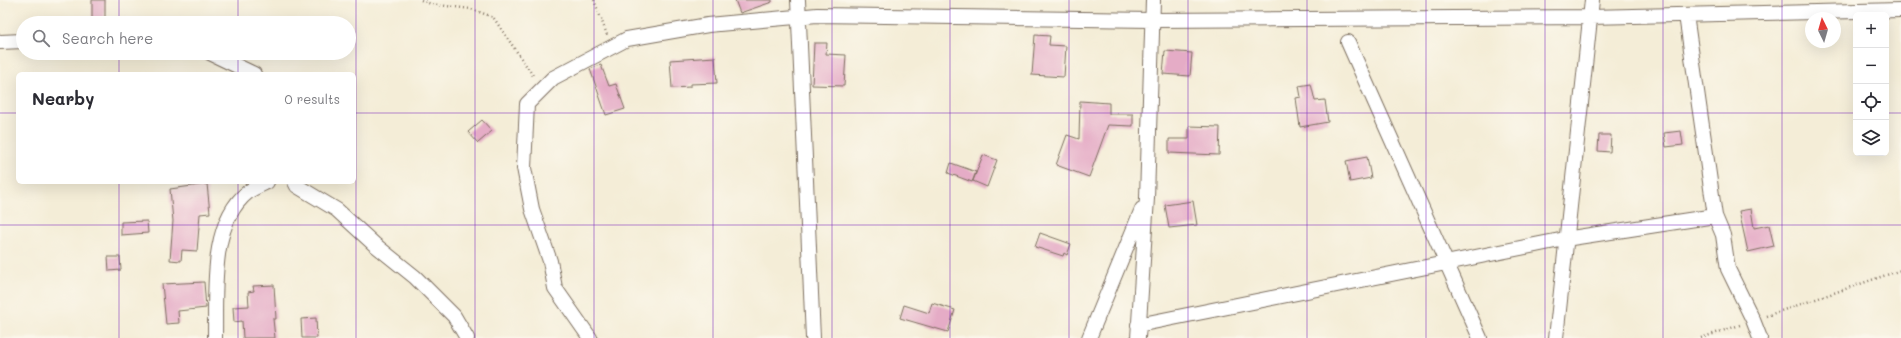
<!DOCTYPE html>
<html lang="en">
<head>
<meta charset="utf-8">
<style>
	:root { --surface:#fff; --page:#f2f2f3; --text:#2b2b33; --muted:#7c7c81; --line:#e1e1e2 }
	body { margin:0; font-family:Mali,sans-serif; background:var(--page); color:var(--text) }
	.controls { position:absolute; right:12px; top:12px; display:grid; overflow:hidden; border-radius:6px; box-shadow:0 4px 16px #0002 }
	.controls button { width:36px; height:36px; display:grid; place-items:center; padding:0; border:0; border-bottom:1px solid var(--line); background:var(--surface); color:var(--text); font:20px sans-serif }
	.compass { position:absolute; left:1805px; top:12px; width:36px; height:36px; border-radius:50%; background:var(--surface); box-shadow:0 4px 16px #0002; rotate:355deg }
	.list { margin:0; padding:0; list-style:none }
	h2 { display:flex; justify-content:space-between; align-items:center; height:52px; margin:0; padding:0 16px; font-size:17px }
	h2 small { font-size:13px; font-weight:400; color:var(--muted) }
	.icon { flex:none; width:22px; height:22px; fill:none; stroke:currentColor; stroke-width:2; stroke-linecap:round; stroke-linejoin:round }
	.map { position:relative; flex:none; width:1901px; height:338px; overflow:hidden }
	.search { position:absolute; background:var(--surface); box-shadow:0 4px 16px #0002; left:16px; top:16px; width:340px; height:44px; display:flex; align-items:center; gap:10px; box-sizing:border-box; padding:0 14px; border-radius:22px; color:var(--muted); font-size:15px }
	.panel { position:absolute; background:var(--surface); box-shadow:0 4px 16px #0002; left:16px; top:72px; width:340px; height:112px; border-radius:6px }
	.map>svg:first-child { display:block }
	.building { fill:#e5acc6 }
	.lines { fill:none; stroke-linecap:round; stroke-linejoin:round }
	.street-casing { stroke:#7c6e5f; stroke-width:16 }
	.path { stroke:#7c6e5f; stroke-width:2.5; stroke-dasharray:1 3; stroke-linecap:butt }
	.street { stroke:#fff; stroke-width:14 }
	.grid { fill:none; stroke:#7b2cbf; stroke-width:1; stroke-opacity:0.55 }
</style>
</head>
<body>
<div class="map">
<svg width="1901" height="338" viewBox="0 0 1901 338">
	<rect width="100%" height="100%" fill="#fbf7ec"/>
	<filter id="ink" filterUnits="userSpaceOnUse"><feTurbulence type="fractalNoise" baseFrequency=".025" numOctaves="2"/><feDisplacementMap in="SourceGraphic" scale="8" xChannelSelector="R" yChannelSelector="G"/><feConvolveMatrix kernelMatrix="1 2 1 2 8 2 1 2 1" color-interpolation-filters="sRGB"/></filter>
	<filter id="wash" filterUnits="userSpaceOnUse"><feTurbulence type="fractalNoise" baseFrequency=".012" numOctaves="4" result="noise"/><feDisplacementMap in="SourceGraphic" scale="16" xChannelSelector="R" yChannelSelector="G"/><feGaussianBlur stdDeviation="0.9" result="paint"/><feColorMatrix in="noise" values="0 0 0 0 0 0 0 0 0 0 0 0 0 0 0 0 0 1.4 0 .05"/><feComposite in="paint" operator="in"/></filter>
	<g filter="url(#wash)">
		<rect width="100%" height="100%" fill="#f4edd7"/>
		<g id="blocks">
			<path class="building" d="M92,0H105V22H92Z
				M735,0H772V2L740,13Z
				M1035,35L1050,36L1049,45L1066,46L1064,77L1032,75Z
				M814,43H827L826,54L846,55L844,86L812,85Z
				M1165,51L1192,53L1190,76L1163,74Z
				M715,57L717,83L690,84V87L672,88L670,60Z
				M601,65L609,86L616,84L625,109L606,115L590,69Z
				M1311,84L1315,101L1325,100L1328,122L1300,127L1296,98L1301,97L1299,86Z
				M1080,101L1109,103V114H1133V126L1108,125L1089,177L1056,165L1067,135L1079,139Z
				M482,120L492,131L478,143L468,132Z
				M1189,126L1220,127L1219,155L1169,153V139H1189Z
				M1681,131L1683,145L1666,147L1664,133Z
				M1599,135H1611L1610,152L1598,151Z
				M983,155L997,160L987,187L973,181Z
				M1367,157L1371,178L1350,182L1346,161Z
				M951,163L976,172L972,182L948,173Z
				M207,184L210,213L200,214L197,251L182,250L181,261L170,260L173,221L170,189Z
				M1193,201L1197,225L1169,228L1165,205Z
				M1751,209L1754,228L1769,225L1774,246L1748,252L1739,211Z
				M147,221L148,233L121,235V222Z
				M1040,233L1071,244L1067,255L1064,253L1063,256L1035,247Z
				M108,257H120L121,270L109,271Z
				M204,282L206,308L178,311L179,323L166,324L162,284Z
				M274,285L276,319H273L275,338H243L242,321L234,322L233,307L249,306L248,292L254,291L253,286Z
				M932,303L955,310L948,332L900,318L904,305L929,313Z
				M316,318L317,338H302L301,319Z"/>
		</g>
	</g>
	<g filter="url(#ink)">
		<use href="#blocks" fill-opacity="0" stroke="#7c6e5f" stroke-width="1"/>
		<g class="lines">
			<g class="street-casing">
				<path id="street" d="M798,0L813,338
					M1686,15L1715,216L1723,235L1728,269L1753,320L1760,338
					M0,42L23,41
					M1348,42L1480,338
					M210,53L254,74
					M295,182L297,186L337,210L374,244L415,277L454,316L467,338
					M1138,325L1565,239L1715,216
					M215,338C216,293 209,223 248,192C253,188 261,185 267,182
					M590,338L555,288L550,261L532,209L524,168L527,104L553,78L627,39L708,25L817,15L1152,20L1590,17L1901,10
					M1089,338L1142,209
					M1138,338L1147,198L1153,0
					M1556,338L1592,0"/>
			</g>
			<path class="path" d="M421,0L431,4L471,9L493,17L534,77
				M594,0L607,35
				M1766,316L1901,270
				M1701,338L1740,325"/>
			<use href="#street" class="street"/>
		</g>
	</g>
	<path class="grid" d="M119,0V23M238,0V23M356,0V338M475,0V338M594,0V338M713,0V338M832,0V338M950,0V338M1069,0V338M1188,0V338M1307,0V338M1426,0V338M1545,0V338M1663,0V338M1782,0V338M119,53V74M238,53V74M0,113H18M354,113H1856M1886,113H1901M119,182V338M238,182V338M0,225H1901"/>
</svg>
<div class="controls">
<button>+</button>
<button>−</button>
<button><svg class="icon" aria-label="locate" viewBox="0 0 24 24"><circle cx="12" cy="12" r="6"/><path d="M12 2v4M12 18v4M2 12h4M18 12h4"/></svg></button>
<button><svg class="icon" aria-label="layers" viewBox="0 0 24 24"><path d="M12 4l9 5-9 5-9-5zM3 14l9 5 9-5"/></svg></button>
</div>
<svg class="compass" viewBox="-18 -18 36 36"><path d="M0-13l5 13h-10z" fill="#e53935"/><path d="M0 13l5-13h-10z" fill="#7c7c81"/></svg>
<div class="search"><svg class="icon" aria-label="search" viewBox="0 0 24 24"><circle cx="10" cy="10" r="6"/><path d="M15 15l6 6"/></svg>Search here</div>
<section class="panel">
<h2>Nearby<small>0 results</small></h2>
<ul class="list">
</ul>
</section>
</div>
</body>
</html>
